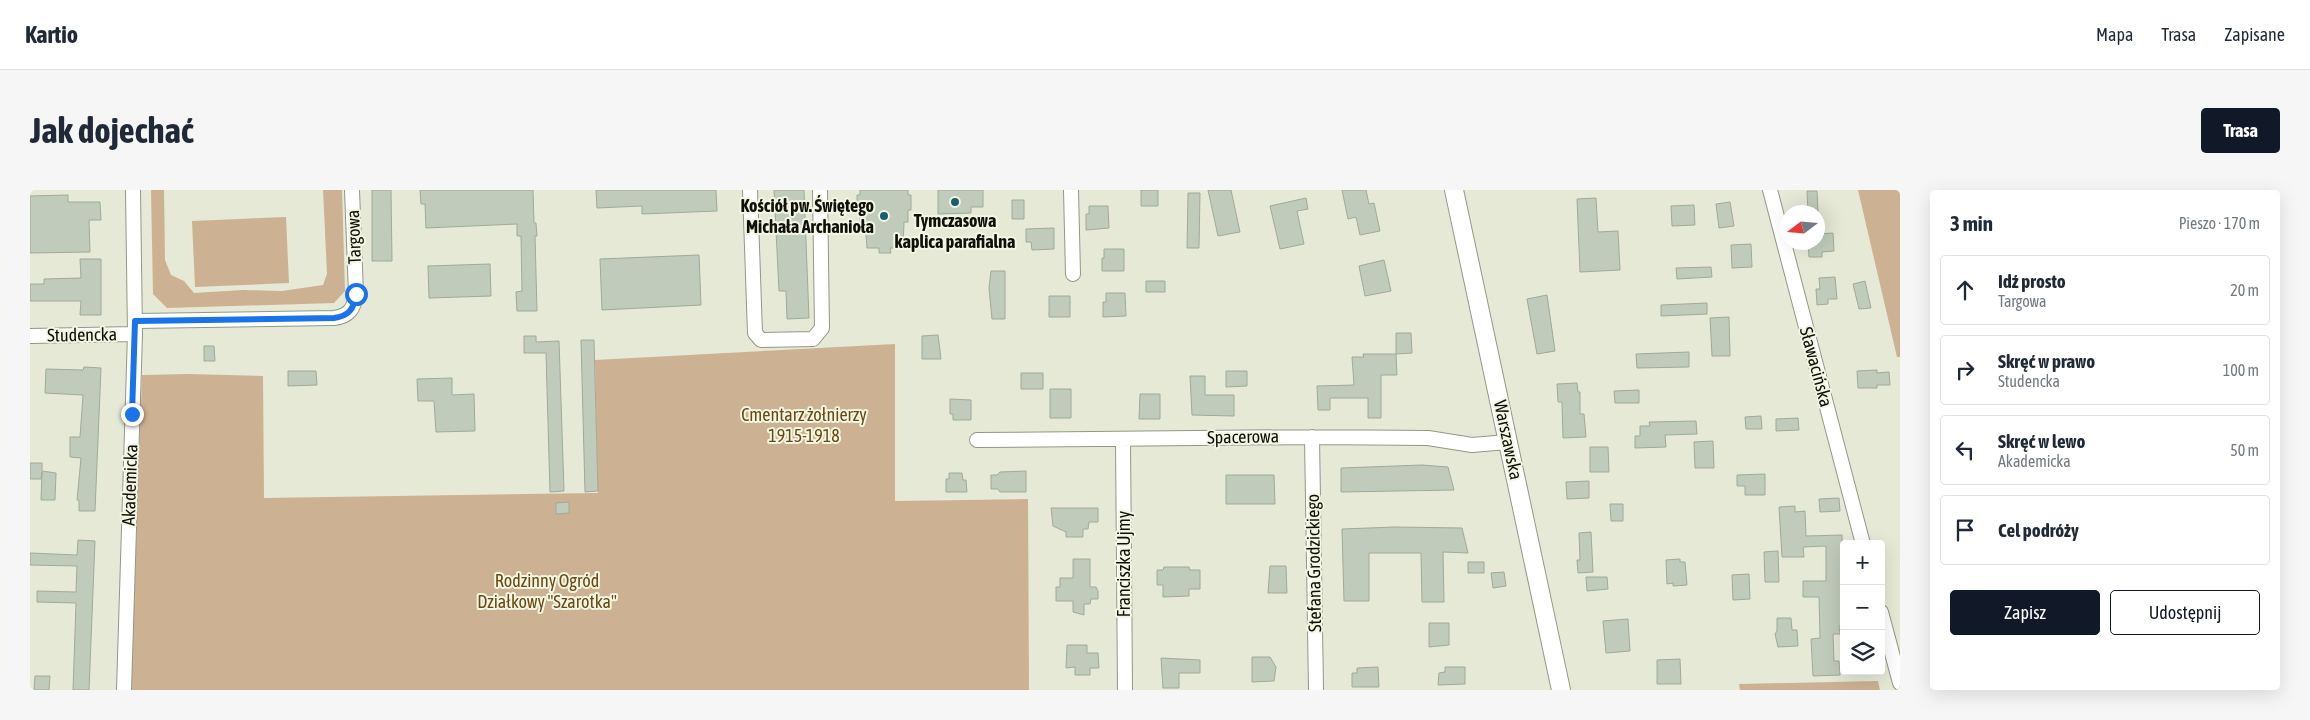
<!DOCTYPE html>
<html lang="pl">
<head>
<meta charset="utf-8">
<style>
	:root { --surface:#fff; --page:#f6f6f7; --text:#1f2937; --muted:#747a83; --line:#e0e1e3; --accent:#111827 }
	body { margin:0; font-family:"Asap Condensed",sans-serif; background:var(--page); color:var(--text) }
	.controls { position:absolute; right:15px; bottom:15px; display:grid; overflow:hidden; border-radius:5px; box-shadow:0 5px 20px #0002 }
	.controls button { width:45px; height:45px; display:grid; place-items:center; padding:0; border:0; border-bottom:1px solid var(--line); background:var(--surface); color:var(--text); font:25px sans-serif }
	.compass { position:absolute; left:1750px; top:15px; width:45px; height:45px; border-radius:50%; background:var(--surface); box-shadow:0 5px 20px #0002; rotate:254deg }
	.stop { position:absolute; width:15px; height:15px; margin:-11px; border:4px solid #1a73e8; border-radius:50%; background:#fff }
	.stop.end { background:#1a73e8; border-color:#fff; box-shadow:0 1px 5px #0008 }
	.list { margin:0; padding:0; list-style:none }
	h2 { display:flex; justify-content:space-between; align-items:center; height:65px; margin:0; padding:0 20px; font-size:21px }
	h2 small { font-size:16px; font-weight:400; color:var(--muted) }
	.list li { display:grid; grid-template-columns:32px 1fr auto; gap:15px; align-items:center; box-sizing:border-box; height:70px; margin:0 10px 10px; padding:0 10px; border:1px solid var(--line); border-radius:5px }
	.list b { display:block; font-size:19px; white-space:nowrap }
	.list p { margin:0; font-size:16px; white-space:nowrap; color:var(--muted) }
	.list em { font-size:16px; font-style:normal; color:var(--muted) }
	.actions { display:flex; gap:10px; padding:15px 20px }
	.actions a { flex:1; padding:11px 0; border:1px solid var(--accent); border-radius:5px; text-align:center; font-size:18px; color:var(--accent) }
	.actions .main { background:var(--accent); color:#fff }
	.icon { flex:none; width:28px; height:28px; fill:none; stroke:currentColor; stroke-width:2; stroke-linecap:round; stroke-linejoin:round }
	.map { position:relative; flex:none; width:1870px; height:500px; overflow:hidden; border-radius:5px }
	header { display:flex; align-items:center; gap:30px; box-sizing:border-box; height:70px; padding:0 25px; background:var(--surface); border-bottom:1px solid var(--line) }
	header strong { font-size:24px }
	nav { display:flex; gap:28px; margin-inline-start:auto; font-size:18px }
	.intro { display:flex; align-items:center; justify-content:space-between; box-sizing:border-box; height:120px; padding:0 30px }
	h1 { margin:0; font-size:35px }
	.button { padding:12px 22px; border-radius:5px; background:var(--accent); color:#fff; font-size:18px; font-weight:700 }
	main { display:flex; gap:30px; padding:0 30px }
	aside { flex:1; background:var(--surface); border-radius:5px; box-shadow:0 5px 20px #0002 }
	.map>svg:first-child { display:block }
	.green { fill:#ccb292 }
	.building { fill:#c0cbbb; stroke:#a0aa9a }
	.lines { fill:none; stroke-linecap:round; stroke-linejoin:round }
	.minor-casing { stroke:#959786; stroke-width:16 }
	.tertiary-casing { stroke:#959786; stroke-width:20 }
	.minor { stroke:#fff; stroke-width:14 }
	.tertiary { stroke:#fff; stroke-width:18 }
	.route { stroke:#1a73e8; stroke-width:6 }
	.poi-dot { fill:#185f70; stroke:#f3f6e3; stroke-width:2 }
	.labels { text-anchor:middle; stroke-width:4; stroke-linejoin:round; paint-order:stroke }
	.poi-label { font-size:18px; font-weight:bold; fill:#0f100a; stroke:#f3f6e3; text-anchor:end }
	.street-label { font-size:18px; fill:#0f100a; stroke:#f3f6e3 }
	.park-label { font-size:18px; fill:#6b4811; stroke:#f3f6e3 }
</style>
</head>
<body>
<header>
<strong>Kartio</strong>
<nav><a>Mapa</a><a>Trasa</a><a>Zapisane</a></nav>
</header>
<div class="intro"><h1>Jak dojechać</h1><a class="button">Trasa</a></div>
<main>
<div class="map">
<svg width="1870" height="500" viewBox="0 0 1870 500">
	<rect width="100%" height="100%" fill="#e6e9d6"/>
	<path class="green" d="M121,0H134L135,70L141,85L154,91L164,103L213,100L252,101L293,95L297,84L293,0H312L315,101L304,113L137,118L123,104Z
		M1828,0H1870V167H1867Z
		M256,27L259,93L165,97L162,31Z
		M865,154V311L998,309L999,500H101L112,185L158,184L233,186L234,308L568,303L565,170Z
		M1848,491L1850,500H1710L1709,494Z"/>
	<path class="building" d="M342,0H361L362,71H342Z
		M390,0H503L504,33H506L507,46H505L507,121H487L486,102L492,101L491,46H487V34L396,38L395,14H391Z
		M566,0H686L687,21L612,24V16L567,18Z
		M744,0H774L779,128L757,129L756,101H749Z
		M830,0H878V5H881V20H878V32H874L873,58H860L861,63H849V58H837L835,32H830V20H827V5H830Z
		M908,0H953V17H941V23L908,24Z
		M1111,0H1128V16H1111Z
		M1178,0H1201L1210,42L1188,46Z
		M1312,0H1336L1339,14L1344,13L1350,41L1330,45L1326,27L1318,29Z
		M1777,1H1787L1788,22H1778Z
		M1158,3H1170L1169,58H1157Z
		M38,5V12H70L71,30H59L60,62L0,63V6Z
		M1276,8L1278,19L1267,21L1274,54L1250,59L1240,16Z
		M1566,8L1568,42L1588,41L1590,80L1550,82L1547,9Z
		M982,10H994V29H982Z
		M1700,12L1704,36L1689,38L1686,14Z
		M1664,15L1665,35L1642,36L1641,16Z
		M1059,16H1078L1079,38L1056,40V24H1059Z
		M1024,38V59L1002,60L1001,52H996V39Z
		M1803,43L1804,61L1792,62V67H1779L1778,52H1788V44Z
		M1721,54L1722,77L1702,78L1701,55Z
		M1074,59H1094V81H1072V68H1074Z
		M669,65L671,115L572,120L570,69Z
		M50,69H71V125H50L51,111H0V94H14V89L51,88Z
		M1354,70L1361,101L1335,106L1329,76Z
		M460,74L461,106L399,108L398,76Z
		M1681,77L1682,87L1647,89L1646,78Z
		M961,81H975V129H962L959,98Z
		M1805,87L1807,109H1798V114L1787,115L1786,99H1790L1789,88Z
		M1116,91H1135V102H1116Z
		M1835,91L1841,118L1829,119L1823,94Z
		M1076,103H1095L1096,126L1073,127V112H1076Z
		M1517,105L1525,161L1507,164L1497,109Z
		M1019,106H1040V127H1019Z
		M1677,113V124L1631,126V115Z
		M1699,127L1700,166H1682L1680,128Z
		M1366,143H1381L1382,163L1366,164Z
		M908,145L911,169H892V146Z
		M494,146H506V152L529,151L534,301L520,302L516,163H494Z
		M551,150H564L568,301L555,302Z
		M174,156H184L185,171H174Z
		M1659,162V177L1607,178L1606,164Z
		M1333,164H1366L1367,185H1351V228H1338V208H1300V220H1288L1287,196L1324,195L1322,167H1334Z
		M54,177L71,178L65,321H49V310H47L51,268L40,267V247H50L53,205L15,203L16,179L53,180Z
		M1847,180V183L1859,182L1860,195H1847V198H1828L1827,181Z
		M258,181H286L287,195L258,196Z
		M1196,181H1217V196L1196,197Z
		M991,183H1013V199H991Z
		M1160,186H1175V205H1204V226L1162,225Z
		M422,188V205L444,204L445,241L406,242L404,211H388L387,189Z
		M1547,193L1548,202H1550V224H1554L1556,247L1533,248L1532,212H1528L1527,194Z
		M1020,199H1041V228H1020Z
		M1609,200V213H1585L1584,201Z
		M1110,204H1130V229H1109Z
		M920,209L941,210V230H923V224H920Z
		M1731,226L1732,239H1716L1715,227Z
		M1768,228L1769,240L1746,241V229Z
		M1666,231L1667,244L1635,245L1636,257L1605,258V246H1610V236H1620L1619,232Z
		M1683,251L1684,278H1665L1664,252Z
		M1560,257H1578L1579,282H1560Z
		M0,273H12V281L26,283L25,310H11L12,282L11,289H0Z
		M1392,275L1418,277L1424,300L1311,302V278Z
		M996,281V302H970L968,299H961V285H967L970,282Z
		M919,283H932L933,290H936L937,302H916V289H919Z
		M1735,284V305H1715V296H1707V285Z
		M1196,285H1244L1245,314H1196Z
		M1559,291V308L1537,309L1536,292Z
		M1809,308L1810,321L1790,322L1789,309Z
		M539,312V323L526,324V313Z
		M1580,314H1593V331H1581Z
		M1765,316V322L1775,321L1776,346L1812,345L1814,406H1811L1812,433L1809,436L1810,444H1803L1804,471H1809L1810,485L1783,486L1781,449L1790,448L1789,407H1773V391H1796V356L1773,357L1774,367H1752L1749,317Z
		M1021,318H1068V332H1059L1058,339H1053V347H1036V342L1023,336Z
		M1365,337L1432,338L1438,363L1413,362L1414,412H1392L1391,363H1339V411H1314L1312,339Z
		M1561,342L1563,382L1548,383L1547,370H1550L1549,343Z
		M48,350L65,351L59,500H43L46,413L7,412V401L46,402L47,376L0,375V363L47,365Z
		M1748,361L1749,392H1735L1734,362Z
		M1043,369H1060V397H1066L1068,401V409H1061L1060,414H1054V425L1043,422V411H1026V397H1030V388H1043Z
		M1650,369V372H1655L1657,395L1643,396V393L1637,394L1636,370Z
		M1438,372H1454V383H1438Z
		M1240,376H1256L1257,403H1238Z
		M1134,377H1159L1160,380H1170V399H1159V406L1133,407V395H1127V380H1133Z
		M1474,382L1476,396L1463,398L1461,383Z
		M1719,384L1720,409L1703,410L1702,385Z
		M1556,387H1577L1578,399L1557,401Z
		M1747,428H1761L1762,440H1767L1768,456L1748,457L1745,444L1747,441Z
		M1598,429L1600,461L1576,463L1573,431Z
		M1399,433H1419V455L1399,457Z
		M1037,455H1057V463H1068L1069,478H1060V485H1045V477L1036,478Z
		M1222,467H1240L1246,477L1244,491L1222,492Z
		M1131,468L1170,470V483H1149V498H1133Z
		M1650,469L1651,494H1627V470Z
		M1348,477L1349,497H1322V483H1327V478Z
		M1415,477H1435V494L1408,495L1409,483L1415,482Z
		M5,486H20L19,500H4Z"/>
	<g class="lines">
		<g class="minor-casing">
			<path id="minor" d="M720,0L725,143L731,150L783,149L792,138L790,0
				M1041,0L1043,84
				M1740,0L1833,354
				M105,131L304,128C319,126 324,119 326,104L322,0
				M0,146L105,144
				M1282,247L1286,500
				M1093,249L1095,500
				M947,250L1282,247L1398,248L1442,255L1478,252
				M1851,422L1870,493
				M94,500L105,144L103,0"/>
		</g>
		<g class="tertiary-casing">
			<path id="tertiary" d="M1424,0L1531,500"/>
		</g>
		<use href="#minor" class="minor"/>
		<use href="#tertiary" class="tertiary"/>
	</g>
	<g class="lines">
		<path class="route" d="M102,224L105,131L304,128C319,126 324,119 326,104"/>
	</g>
	<g class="poi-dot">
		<circle cx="925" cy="12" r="5"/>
		<circle cx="854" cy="26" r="5"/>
	</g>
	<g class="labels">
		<g class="poi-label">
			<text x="844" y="22">Kościół pw. Świętego<tspan x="844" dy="21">Michała Archanioła</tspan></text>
			<text x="925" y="37" text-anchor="middle">Tymczasowa<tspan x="925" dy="21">kaplica parafialna</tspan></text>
		</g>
		<g class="street-label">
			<text transform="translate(324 47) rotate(-92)" y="6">Targowa</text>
			<text transform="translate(52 145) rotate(-1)" y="6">Studencka</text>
			<text transform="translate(1786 177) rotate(75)" y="6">Sławacińska</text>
			<text transform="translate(1213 247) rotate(-1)" y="6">Spacerowa</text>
			<text transform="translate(1478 250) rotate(78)" y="6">Warszawska</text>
			<text transform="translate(100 295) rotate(-88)" y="6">Akademicka</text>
			<text transform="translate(1284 373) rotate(-91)" y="6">Stefana Grodzickiego</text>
			<text transform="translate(1094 374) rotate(-90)" y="6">Franciszka Ujmy</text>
		</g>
		<g class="park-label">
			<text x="774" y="231">Cmentarz żołnierzy<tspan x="774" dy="21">1915-1918</tspan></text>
			<text x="517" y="397">Rodzinny Ogród<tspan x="517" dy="21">Działkowy "Szarotka"</tspan></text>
		</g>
	</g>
</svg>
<div class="controls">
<button>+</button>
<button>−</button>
<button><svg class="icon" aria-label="layers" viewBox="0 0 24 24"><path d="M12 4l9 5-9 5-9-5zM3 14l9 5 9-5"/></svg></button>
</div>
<svg class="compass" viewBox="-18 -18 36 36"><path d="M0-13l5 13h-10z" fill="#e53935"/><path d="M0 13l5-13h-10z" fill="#747a83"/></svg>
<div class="stop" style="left:326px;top:104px"></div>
<div class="stop end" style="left:102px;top:224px"></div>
</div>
<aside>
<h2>3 min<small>Pieszo · 170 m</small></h2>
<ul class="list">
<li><svg class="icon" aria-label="ahead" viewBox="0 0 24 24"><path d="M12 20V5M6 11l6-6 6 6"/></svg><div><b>Idź prosto</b><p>Targowa</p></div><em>20 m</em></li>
<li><svg class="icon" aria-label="right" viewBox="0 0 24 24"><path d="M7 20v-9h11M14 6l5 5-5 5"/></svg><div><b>Skręć w prawo</b><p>Studencka</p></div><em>100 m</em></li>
<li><svg class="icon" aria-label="left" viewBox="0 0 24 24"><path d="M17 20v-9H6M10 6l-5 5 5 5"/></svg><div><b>Skręć w lewo</b><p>Akademicka</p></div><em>50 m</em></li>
<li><svg class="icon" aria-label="arrive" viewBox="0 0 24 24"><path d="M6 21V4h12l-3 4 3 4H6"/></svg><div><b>Cel podróży</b></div></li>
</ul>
<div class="actions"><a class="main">Zapisz</a><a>Udostępnij</a></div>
</aside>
</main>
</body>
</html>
